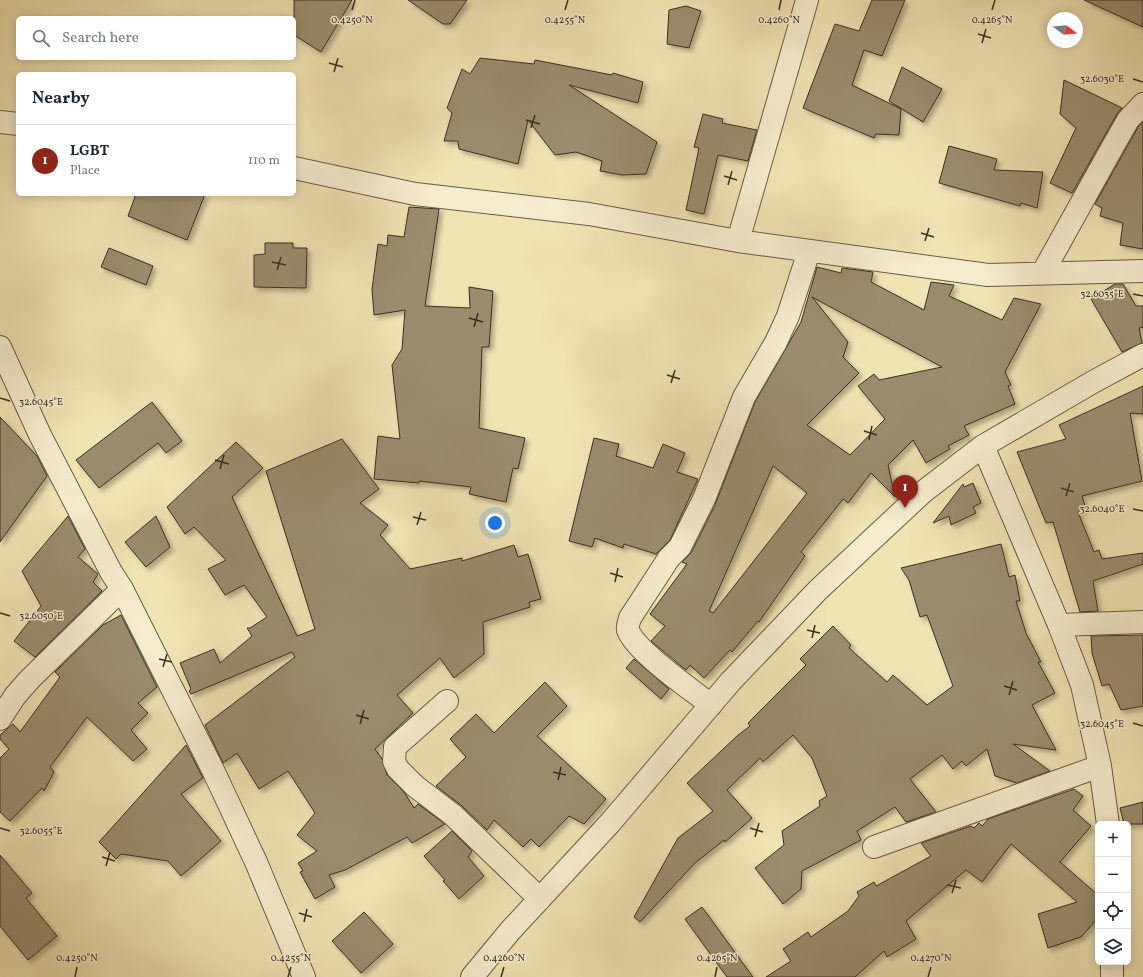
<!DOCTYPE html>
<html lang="en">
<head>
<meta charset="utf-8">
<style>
	:root { --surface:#fff; --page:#f6f6f7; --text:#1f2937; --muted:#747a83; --line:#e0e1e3; --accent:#8f2418 }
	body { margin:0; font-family:Vollkorn,serif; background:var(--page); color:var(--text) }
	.controls { position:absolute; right:12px; bottom:12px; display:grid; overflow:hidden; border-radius:6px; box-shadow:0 2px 10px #0003 }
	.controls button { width:36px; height:36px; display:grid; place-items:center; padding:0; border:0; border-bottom:1px solid var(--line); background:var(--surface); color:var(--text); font:20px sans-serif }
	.compass { position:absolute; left:1047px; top:12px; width:36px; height:36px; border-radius:50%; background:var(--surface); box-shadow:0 2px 10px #0003; rotate:106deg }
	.you { position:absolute; left:495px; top:523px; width:14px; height:14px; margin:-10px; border:3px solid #fff; border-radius:50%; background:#1a73e8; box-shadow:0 0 0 6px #1a73e833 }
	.badge { display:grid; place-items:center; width:26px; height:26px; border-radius:50%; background:var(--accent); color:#fff; font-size:13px; font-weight:700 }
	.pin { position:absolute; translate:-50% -33px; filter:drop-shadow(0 1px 2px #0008) }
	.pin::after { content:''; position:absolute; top:21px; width:14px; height:12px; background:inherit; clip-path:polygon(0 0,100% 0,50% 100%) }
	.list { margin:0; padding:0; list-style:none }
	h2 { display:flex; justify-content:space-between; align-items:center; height:52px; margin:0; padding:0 16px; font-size:17px }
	h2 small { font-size:13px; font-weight:400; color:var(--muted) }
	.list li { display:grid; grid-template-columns:26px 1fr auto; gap:12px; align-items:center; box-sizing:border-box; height:72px; padding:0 16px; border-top:1px solid var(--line) }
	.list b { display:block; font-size:15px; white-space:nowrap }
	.list p { margin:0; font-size:13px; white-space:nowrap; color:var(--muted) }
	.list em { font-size:13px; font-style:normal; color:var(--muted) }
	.icon { flex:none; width:22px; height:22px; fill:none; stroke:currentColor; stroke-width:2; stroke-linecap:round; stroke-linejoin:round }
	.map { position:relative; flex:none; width:1143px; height:977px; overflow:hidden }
	.search { position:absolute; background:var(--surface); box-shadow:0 2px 10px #0003; left:16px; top:16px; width:280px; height:44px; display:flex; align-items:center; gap:10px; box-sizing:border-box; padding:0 14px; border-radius:6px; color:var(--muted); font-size:15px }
	.panel { position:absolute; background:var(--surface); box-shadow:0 2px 10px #0003; left:16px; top:72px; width:280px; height:124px; border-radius:6px }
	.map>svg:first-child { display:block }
	.building { fill:#9a8d6e; stroke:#3b2e23; fill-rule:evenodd; filter:url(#shadow) }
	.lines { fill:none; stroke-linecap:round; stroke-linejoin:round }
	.street-casing { stroke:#685c47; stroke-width:24 }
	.street { stroke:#f6edce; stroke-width:22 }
	.ticks { fill:none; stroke:#3b2e23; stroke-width:1.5 }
	.ticks-label { font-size:10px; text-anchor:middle; fill:#3b2e23; stroke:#f6edce; stroke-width:3; stroke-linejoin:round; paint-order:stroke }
</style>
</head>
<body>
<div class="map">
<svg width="1143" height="977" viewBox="0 0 1143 977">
	<defs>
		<filter id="shadow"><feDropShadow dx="3.5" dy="3.5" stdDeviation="2" flood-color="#0004"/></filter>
	</defs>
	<rect width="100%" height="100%" fill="#f1e4b3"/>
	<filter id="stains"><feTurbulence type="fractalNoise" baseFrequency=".005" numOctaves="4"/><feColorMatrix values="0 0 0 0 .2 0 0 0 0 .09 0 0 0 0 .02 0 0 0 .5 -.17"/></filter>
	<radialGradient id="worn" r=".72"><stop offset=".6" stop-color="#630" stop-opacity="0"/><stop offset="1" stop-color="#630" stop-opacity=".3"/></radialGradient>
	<path class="building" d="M294,0H352L321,52L294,35Z
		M408,0H467L450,24H443Z
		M872,0H905L882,56L864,50L852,85L901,109L899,135L876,134L874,138L803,108L835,24L859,31Z
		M1084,0H1143V27Z
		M686,6L701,11L689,48L667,44L669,10Z
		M480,58L534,64L535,60L612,75L613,73L643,82L638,103L569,85L657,142L646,174L622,175L600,171L602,161L576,152L555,155L528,120L518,164L459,149L458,141H444L452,113L447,108L462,69L470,74Z
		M902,67L942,89L923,122L889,101Z
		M1064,80L1122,108L1117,114L1072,193L1050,183L1076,128L1060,114Z
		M703,114L723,119L722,123L757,130L748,161L718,155L704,214L686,210L699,148L694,147Z
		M1143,122V249L1120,245L1123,223L1100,216L1102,208L1095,204L1138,127Z
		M949,146L997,159L994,170L1043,172L1037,208L1021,203L1020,206L939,183Z
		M136,194H205L187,240L128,216Z
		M409,207L439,209L425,306L470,308L469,287L493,291L489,347H482L479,428L525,438L518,469L513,468L506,502L469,494L471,487L419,481V483L374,479L378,436L400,439L392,365L402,349L405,310L374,315L372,289L378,244L387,246L388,235L404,237Z
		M265,243H293V248H307L306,288L254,287V255L265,254Z
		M109,248L153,266L146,285L101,267Z
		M817,267L841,273L842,268L873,272L871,282L924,310L931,282L954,285L949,296L1002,320L1014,298L1041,304L1005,372L1011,385L1008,386L1015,404L964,426L969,435L948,446L950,449L926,463L913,440L888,465L895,497L871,473L848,503L843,499L801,552L805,556L759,622L758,621L732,652L730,650L704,678L690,665L686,670L651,641L665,626L650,614L687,564L682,562L691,553L715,505L755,402L801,322ZM812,297L942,367L879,380L874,374L858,386L885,419L850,455L807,425L859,373L843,357L848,342ZM773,466L807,493L713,613L709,611Z
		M1115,284H1123L1136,306H1143V327L1139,328L1142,343L1122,352L1091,299Z
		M1143,386V414L1130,413L1142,481L1082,496L1086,509L1078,512L1094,552L1099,550L1102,559L1143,553V564L1093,581L1098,611L1080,612L1053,522L1046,523L1017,452L1066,439L1059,425Z
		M152,402L182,441L166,453L158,443L99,488L76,460Z
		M0,417L37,456L47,476L0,542Z
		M594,438L619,444L616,456L653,468L663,444L685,453L677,472L698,479L670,540L656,554L624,544L623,548L595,538L592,547L569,541Z
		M342,439L379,489L360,503L388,525L380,535L410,569L462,558V561L514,545L518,557L528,554L541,599L529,602L530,607L483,622L484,654L454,678L440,658L397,695L413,713L375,749L382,759L387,775L404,792L414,808L418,804L445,824L412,843L407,837L345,870L329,875L335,887L315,899L300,872L303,871L298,863L317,851L297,835L315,813L288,771L259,789L237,753L223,763L205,725L295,657L292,652L191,694L189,691L191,689L180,663L214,649L220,663L252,636L247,628H250L267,617L244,585L225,595L208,569L226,560L194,527L185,534L167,507L236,442L263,468L232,497L297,636L315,629L266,471Z
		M973,483L981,503L973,507L976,513L951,525L949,516L933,523L963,484L964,487Z
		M68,516L85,549L78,557L98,574L93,582L102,591L35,657L14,641L41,606L22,571Z
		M156,516L170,547L146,567L125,542Z
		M1001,544L1009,577L1015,575L1020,601H1016L1026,633L1041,662H1038L1055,693L1032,705L1056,750L1013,744L1050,771L1017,783L995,776L987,749L966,766L962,761L953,769L942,755L910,779L936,812L906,822L895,807L857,831L861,840L802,871L801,889L783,904L755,868L784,845L782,831L820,806L819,801L827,796L812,758L793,735L763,762L760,758L727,790L752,818L725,842L724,840L695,863L640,922L634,917L678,838L713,811L687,783L737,736L750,726L748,723L806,665L800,659L833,626L851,645L849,648L887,682L893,675L927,705L953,686L927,615L920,617L909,580L901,568Z
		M121,615L157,687L138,703L148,713L131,730L147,749L133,761L87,717L50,767L54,772L44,791L42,788L10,821L0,812V758L9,749L0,739V735L13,724L20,732L60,677L55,672L103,625Z
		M1143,635V706L1121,710L1109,684L1102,686L1092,653L1091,636Z
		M634,659L669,689L661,699L626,668Z
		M545,682L567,706L537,736L606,799L584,824L569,816L539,847L531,839L523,847L494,820L487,830L462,806L436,786L466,757L450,739L476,714L494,733Z
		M186,745L203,778L181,794L221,841L181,876L168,861L121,854L116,859L99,842Z
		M1074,789L1083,796L1073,810L1091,826L1060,862L1098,895V921L1096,920L1081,937L1048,948L1038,914L1077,902L1011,844L982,882L966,870L906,921L916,939L887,957L884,951L855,977H766L791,961L783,949L808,932L811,937L848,911L859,896L857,892L874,882L876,886L931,856L921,843L971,826L974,828L979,823L982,826L988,819Z
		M1143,802V824H1124L1120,808Z
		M452,831L472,851L468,857L484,876L459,899L443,881L445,880L424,856Z
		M0,855L32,893L26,898L57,936L28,960L0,926Z
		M702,907L753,977H727L685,919Z
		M364,912L393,944L361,973L332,941Z"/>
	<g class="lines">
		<g class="street-casing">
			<path id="street" d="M0,122L18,124
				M294,168L415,194L589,214L738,241L988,275L1143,271
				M738,241L807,0
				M1042,274L1112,148L1128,120L1143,104
				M0,347L40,435L111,572L122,589L213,770L256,862L304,977
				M983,446L1059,625L1082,685L1100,766L1108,824
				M1059,625L1143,622
				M447,701L395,747L394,761L398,769L415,786L453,815L540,899
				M711,705C692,690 635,651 628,630C627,626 629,622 630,618L669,558L680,547L704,499L744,397L776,342L788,316L809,251
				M0,719L15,696L29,680L122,589
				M874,847L1100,766
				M472,977L510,931L610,823L731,681L818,590L923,492L983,446L1093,382L1143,355
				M1112,977V962"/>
		</g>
		<use href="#street" class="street"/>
	</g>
	<path class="ticks" d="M352,10L355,0M565,10L568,0M779,10L781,0M992,10L995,0M978,34L991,38M982,43L986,29M329,63L343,67M334,72L338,58M1133,79L1143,82M526,120L540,124M531,128L535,115M724,176L737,180M728,185L732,171M921,233L934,237M925,241L929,228M272,262L286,265M277,270L281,257M1133,294L1143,296M469,318L483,322M474,327L478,313M667,375L680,379M671,383L675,370M0,398L10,401M864,431L877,435M869,440L872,426M215,460L229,464M220,469L224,455M1061,488L1074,492M1066,496L1070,483M1133,509L1143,511M413,517L426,520M417,525L421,512M610,573L623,577M615,582L618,568M0,613L10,616M807,630L820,633M812,638L815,625M159,659L172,662M163,667L167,654M1004,686L1017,690M1009,695L1013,681M356,715L369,719M1133,723L1143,726M360,724L364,710M553,772L566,775M558,780L561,767M0,828L10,831M750,828L763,832M755,837L759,823M102,857L115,861M106,866L110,852M947,885L961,888M952,893L956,880M299,913L312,917M304,922L307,909M75,977L77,967M288,977L291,967M501,977L504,967M715,977L717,967M928,977L931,967"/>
	<g class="ticks-label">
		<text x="352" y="23">0.4250°N</text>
		<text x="565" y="23">0.4255°N</text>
		<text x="779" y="23">0.4260°N</text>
		<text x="992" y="23">0.4265°N</text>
		<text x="1102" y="82">32.6030°E</text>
		<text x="1102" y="297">32.6035°E</text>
		<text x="41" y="405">32.6045°E</text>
		<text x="1102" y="512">32.6040°E</text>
		<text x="41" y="619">32.6050°E</text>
		<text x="1102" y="727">32.6045°E</text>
		<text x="41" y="834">32.6055°E</text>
		<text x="77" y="961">0.4250°N</text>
		<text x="291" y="961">0.4255°N</text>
		<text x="504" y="961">0.4260°N</text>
		<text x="717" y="961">0.4265°N</text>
		<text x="931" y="961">0.4270°N</text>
	</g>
	<rect width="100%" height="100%" filter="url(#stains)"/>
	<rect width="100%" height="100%" fill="url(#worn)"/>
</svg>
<div class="controls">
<button>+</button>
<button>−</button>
<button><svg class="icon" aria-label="locate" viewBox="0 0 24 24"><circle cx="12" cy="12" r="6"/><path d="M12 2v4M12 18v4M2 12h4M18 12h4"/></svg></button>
<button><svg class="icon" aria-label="layers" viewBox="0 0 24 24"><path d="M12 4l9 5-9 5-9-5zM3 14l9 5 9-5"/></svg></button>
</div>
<svg class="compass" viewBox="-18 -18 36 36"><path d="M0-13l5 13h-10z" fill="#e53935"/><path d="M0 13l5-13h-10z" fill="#747a83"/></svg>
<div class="you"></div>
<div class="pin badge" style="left:905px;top:508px">1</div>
<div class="search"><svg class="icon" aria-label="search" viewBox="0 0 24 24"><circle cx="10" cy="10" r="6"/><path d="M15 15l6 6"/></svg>Search here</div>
<section class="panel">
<h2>Nearby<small></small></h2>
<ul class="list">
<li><span class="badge">1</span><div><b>LGBT</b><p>Place</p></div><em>110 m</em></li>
</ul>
</section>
</div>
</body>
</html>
